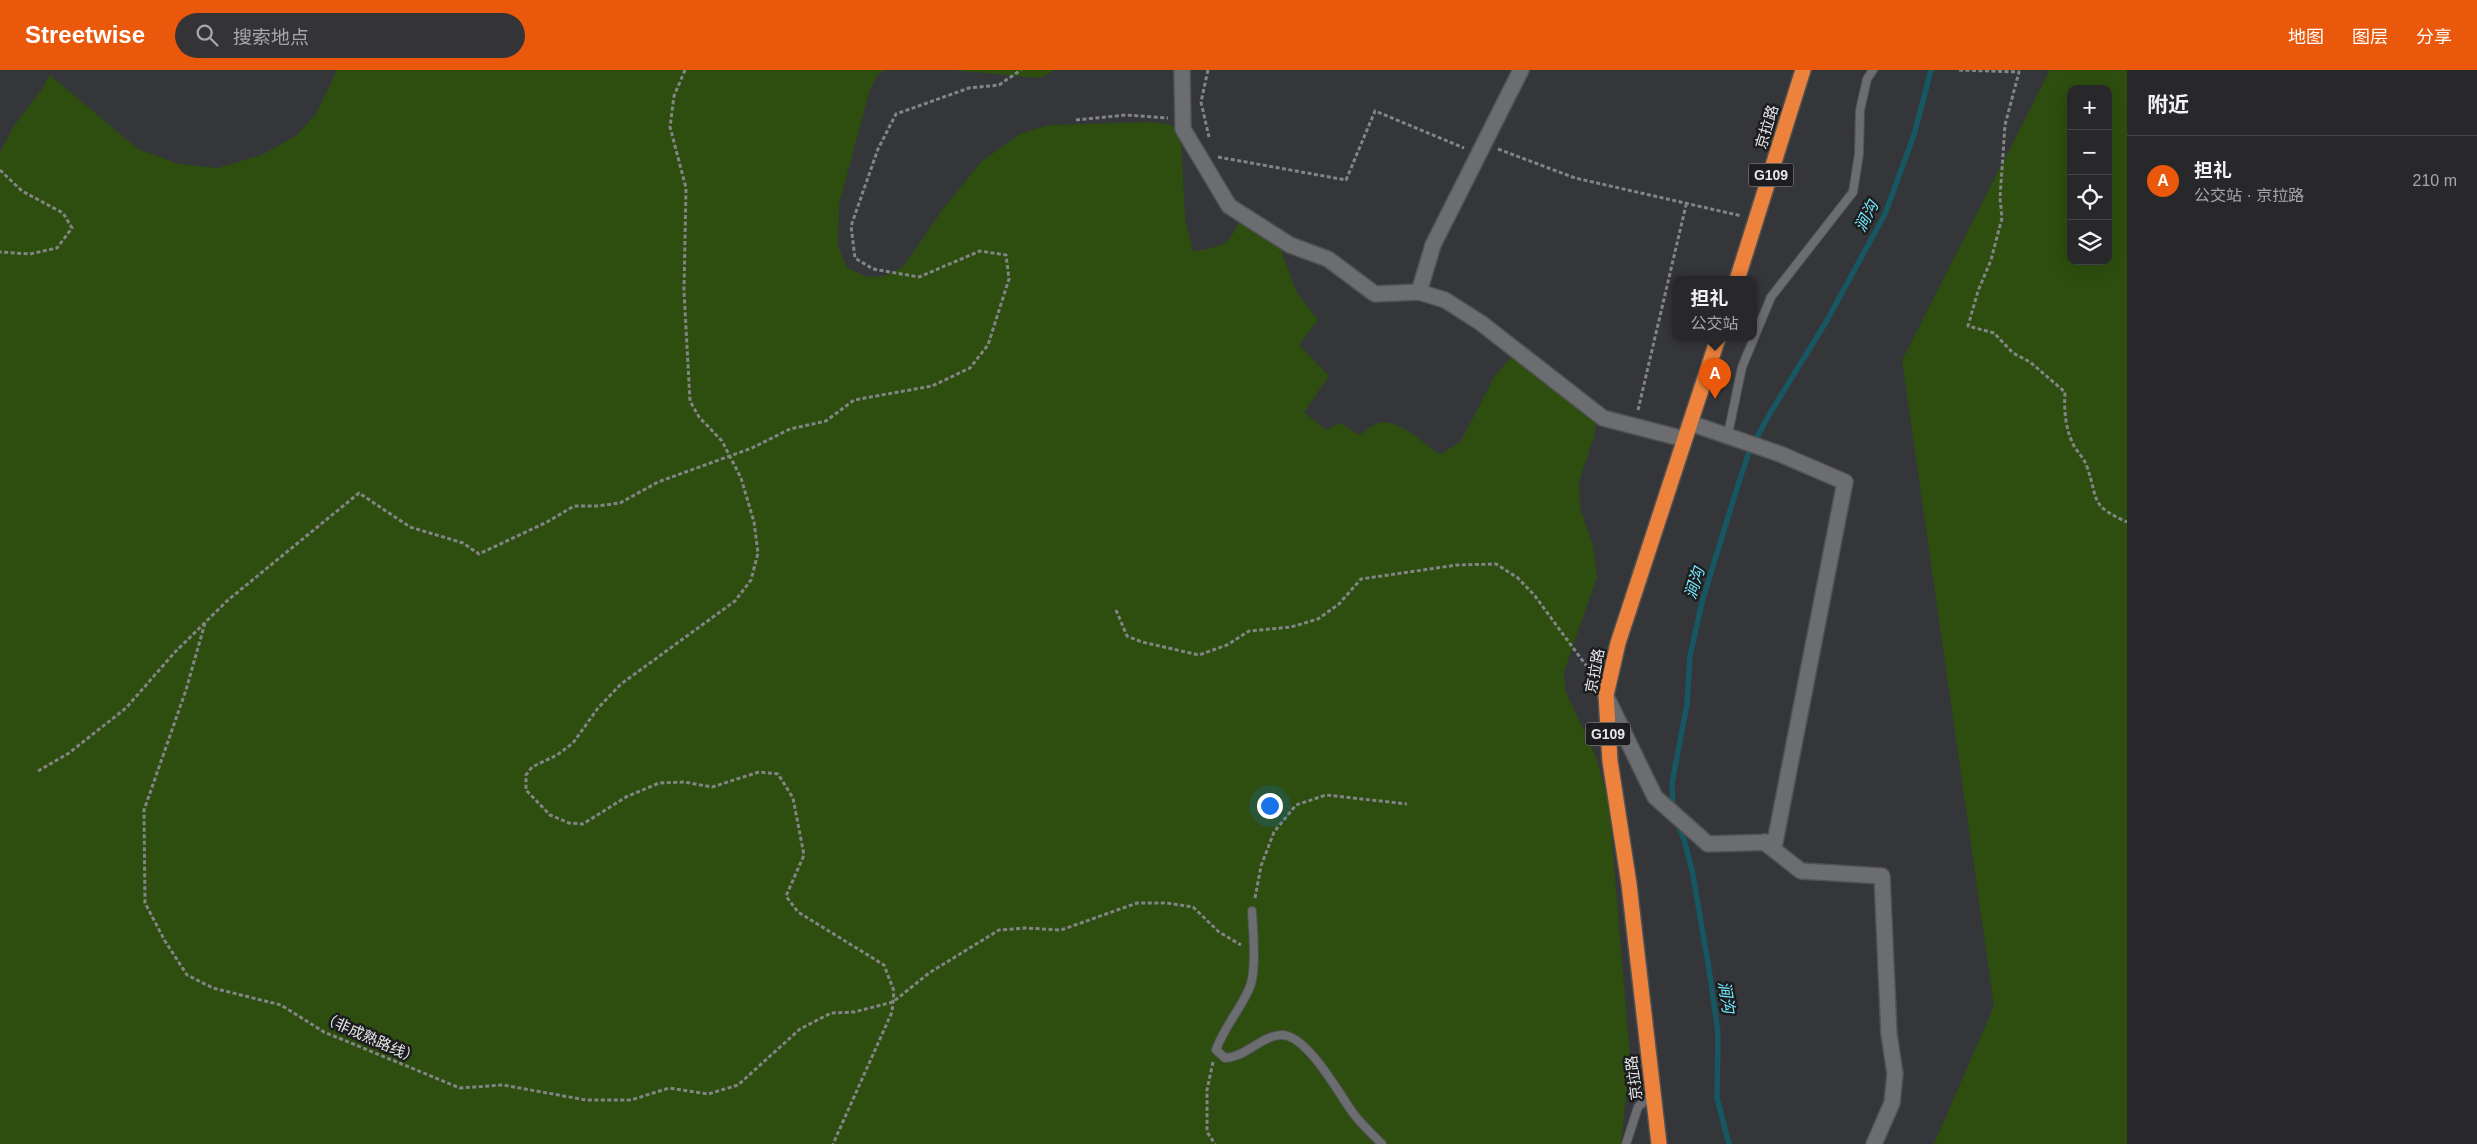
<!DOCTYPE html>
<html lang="zh">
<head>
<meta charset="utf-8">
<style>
	:root { --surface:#28282b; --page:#343437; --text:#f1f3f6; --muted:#a5a6a9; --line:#444447; --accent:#ea580c }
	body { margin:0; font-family:Helvetica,"Noto Sans SC",sans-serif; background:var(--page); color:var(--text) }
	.controls { position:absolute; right:15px; top:15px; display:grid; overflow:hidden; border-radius:10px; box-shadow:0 5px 20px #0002 }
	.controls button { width:45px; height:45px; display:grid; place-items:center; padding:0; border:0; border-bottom:1px solid var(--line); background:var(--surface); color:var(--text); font:25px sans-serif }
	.you { position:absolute; left:1269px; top:735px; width:18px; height:18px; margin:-12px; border:4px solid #fff; border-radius:50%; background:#1a73e8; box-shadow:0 0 0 8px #1a73e833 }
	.badge { display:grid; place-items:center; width:32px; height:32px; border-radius:50%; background:var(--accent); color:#fff; font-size:16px; font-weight:700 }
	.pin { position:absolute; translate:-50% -41px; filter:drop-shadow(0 1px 2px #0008) }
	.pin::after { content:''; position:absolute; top:26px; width:18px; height:15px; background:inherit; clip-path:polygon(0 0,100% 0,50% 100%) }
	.popup { position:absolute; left:1672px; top:206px; width:85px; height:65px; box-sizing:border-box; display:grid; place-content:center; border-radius:10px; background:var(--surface); filter:drop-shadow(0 1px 4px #0005); font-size:16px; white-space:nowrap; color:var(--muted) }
	.popup b { font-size:19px; color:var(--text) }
	.popup::after { content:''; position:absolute; left:50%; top:100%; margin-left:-10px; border:10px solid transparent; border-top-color:var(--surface) }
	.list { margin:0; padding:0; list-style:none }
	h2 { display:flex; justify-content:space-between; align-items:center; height:65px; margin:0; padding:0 20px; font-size:21px }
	h2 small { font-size:16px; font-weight:400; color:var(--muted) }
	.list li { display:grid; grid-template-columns:32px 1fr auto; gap:15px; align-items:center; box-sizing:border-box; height:90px; padding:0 20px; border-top:1px solid var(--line) }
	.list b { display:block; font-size:19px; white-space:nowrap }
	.list p { margin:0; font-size:16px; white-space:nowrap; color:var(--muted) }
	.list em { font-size:16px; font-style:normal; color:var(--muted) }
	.icon { flex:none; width:28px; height:28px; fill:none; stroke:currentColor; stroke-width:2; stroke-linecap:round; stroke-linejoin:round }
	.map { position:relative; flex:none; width:2127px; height:1074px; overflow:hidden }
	header { display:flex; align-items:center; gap:30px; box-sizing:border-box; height:70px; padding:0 25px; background:var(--accent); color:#fff }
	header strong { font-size:24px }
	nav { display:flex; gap:28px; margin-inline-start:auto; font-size:18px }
	.search { width:350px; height:45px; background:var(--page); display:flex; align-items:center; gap:12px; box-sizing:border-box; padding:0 18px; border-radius:28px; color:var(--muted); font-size:19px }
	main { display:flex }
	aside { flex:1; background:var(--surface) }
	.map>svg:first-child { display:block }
	.green { fill:#2d4e0e; fill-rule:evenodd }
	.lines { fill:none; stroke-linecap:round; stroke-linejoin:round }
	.stream { stroke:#165761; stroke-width:5.5 }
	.lane-casing { stroke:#515254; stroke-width:10 }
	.street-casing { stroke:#515254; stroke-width:18 }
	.highway-casing { stroke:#515254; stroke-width:18 }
	.path { stroke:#838486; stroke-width:3; stroke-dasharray:4 2.5; stroke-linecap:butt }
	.lane { stroke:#6c6d71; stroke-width:8 }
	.street { stroke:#6c6d71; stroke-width:15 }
	.highway { stroke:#ec823b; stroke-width:15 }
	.labels { text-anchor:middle; stroke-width:5; stroke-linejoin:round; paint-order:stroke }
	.shield { fill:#1d1d1f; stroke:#aaaaac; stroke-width:1 }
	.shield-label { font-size:14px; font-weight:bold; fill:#e6e7e9 }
	.street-label { font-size:15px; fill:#e6e7e9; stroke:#1d1d1f }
	.water-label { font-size:16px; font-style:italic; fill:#72e9fe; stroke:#1d1d1f }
</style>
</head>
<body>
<header>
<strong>Streetwise</strong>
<div class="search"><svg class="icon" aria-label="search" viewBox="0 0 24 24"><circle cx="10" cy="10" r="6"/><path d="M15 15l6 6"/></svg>搜索地点</div>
<nav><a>地图</a><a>图层</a><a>分享</a></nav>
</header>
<main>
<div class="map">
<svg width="2127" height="1074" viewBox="0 0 2127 1074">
	<rect width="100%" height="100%" fill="#353639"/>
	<path class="green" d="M337,0H884L877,5L869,23L839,134L838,176L847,198L868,207L884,206L903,197L943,139L981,92L1020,64L1049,55L1152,52L1172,55L1181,67L1185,148L1193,182C1230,174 1229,176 1244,139L1260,154L1281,180L1296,221L1318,250L1299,275L1329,306L1304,342L1326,360L1340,353L1359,365C1365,361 1372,355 1379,353C1396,347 1427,375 1440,385L1461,371L1494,307L1513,285L1589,336L1596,353L1594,366L1579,412L1580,438L1593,476L1597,507L1564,602L1565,620L1596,687L1609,735L1630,987L1621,1074H0V82L13,57L42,19L50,5L138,79L179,94L217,98L262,85L297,65L316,44Z
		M952,0H1052V2L1040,8Z
		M2050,0H2127V1074H1934L1994,936L1902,290ZM2071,19H2108V191H2071Z"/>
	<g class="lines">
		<path class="stream" d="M1673,739L1672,713L1687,634L1690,586L1702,532L1737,418L1749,382L1769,345L1826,252L1885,144L1914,65L1931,0
			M1677,753L1684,769L1692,800L1709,899L1718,962L1717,1028L1729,1074"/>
		<g class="lane-casing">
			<path id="lane" d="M1728,364L1742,297L1771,227L1853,122L1859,84L1860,40L1867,9L1873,0
				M1252,841C1253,860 1257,903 1249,919C1240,940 1224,957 1216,980L1225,988C1246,987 1261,966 1281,965C1307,964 1339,1024 1353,1043C1361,1054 1372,1064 1382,1074
				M1626,1074L1638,1037L1652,1024"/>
		</g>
		<g class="street-casing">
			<path id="street" d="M1182,0L1183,59L1229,136L1290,175L1328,189L1375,224L1419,222L1445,230L1481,253L1603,348L1684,369
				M1419,222L1433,175L1521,0
				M1606,626L1655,727L1708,774L1775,772L1845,412L1780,384L1690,353
				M1764,772L1801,801L1882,806L1889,964L1895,1004L1892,1033L1874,1074"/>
		</g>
		<g class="highway-casing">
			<path id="highway" d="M1737,210L1803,0
				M1659,1074L1629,814L1610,691L1606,625L1618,573L1718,268"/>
		</g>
		<path class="path" d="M685,0L674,26L670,57L686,118L684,221L690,331L699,347L722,371L741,408L754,452L758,483L751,510L735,531L621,614L598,638L573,673L557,685L532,697L526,705V720L550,745L569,753L583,754L626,727L659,713L684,712L712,717L759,702L778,704L793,728L804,785L786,826L798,842L884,895L894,921L892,942L833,1074
			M1208,0L1201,32L1209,67
			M1959,0L2019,2L2005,55L2000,128L2002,148L1991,190L1978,221L1968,256L1994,263L2013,283L2030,292L2065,322C2064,340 2065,357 2073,374C2077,382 2085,389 2087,397C2099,431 2089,435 2127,452
			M1076,50L1126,45L1168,48
			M1498,79L1575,108L1742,146
			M1218,87L1346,110L1375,41L1464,78
			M0,100L22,121L63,143L72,158L57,178L30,184L0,182
			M1638,340L1686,135
			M1116,540L1127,566L1142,572L1199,585L1227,575L1249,561L1291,557L1318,549L1339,534L1361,509L1457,495L1496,494L1518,508L1535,526L1593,605
			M205,553L186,620L144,740L145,833L165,871L187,905L213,918L281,935L324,962L460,1018L503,1015L586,1030H631L669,1018L708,1024L738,1015L800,959L831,943L854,942L893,932L929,903L999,860L1025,858L1061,860L1137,833H1167L1193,837L1219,862L1241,875
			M38,701L69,683L126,638L175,582L228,530L359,423L410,457L463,473L479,484L547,452L574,436H597L620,433L658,412L752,378L790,359L826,351L854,330L932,316L970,298L988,275L1009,209L1006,185L980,181L919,207L873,199L855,188L851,156L878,79L896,44L969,18L999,15L1021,0
			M1255,828L1261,796L1274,762L1296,735L1326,725L1407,734
			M1213,992L1207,1020V1062L1215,1074"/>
		<use href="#lane" class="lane"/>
		<use href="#street" class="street"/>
		<use href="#highway" class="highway"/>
	</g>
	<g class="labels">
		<g class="shield">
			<rect x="1748.5" y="93.5" width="45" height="23" rx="4"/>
			<rect x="1585.5" y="652.5" width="45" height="23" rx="4"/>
		</g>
		<g class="shield-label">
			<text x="1771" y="110">G109</text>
			<text x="1608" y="669">G109</text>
		</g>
		<g class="street-label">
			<text transform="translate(1767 57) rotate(-73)" y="5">京拉路</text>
			<text transform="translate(1595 601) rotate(-79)" y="5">京拉路</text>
			<text transform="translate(370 968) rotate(24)" y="5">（非成熟路线）</text>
			<text transform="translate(1634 1008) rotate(-97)" y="5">京拉路</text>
		</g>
		<g class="water-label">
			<text transform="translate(1866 146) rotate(-63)" y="6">涧沟</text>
			<text transform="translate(1694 513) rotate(-73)" y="6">涧沟</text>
			<text transform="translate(1727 927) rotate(81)" y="6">涧沟</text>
		</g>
	</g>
</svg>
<div class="controls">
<button>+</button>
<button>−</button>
<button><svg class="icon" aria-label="locate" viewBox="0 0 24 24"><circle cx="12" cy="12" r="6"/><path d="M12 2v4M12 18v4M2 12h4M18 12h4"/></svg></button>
<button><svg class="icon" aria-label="layers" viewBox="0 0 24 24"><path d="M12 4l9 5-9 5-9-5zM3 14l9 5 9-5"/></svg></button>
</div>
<div class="you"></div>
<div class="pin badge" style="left:1715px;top:329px">A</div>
<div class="popup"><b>担礼</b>公交站</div>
</div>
<aside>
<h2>附近<small></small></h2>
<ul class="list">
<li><span class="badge">A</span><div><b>担礼</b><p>公交站 · 京拉路</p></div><em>210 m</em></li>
</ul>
</aside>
</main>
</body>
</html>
